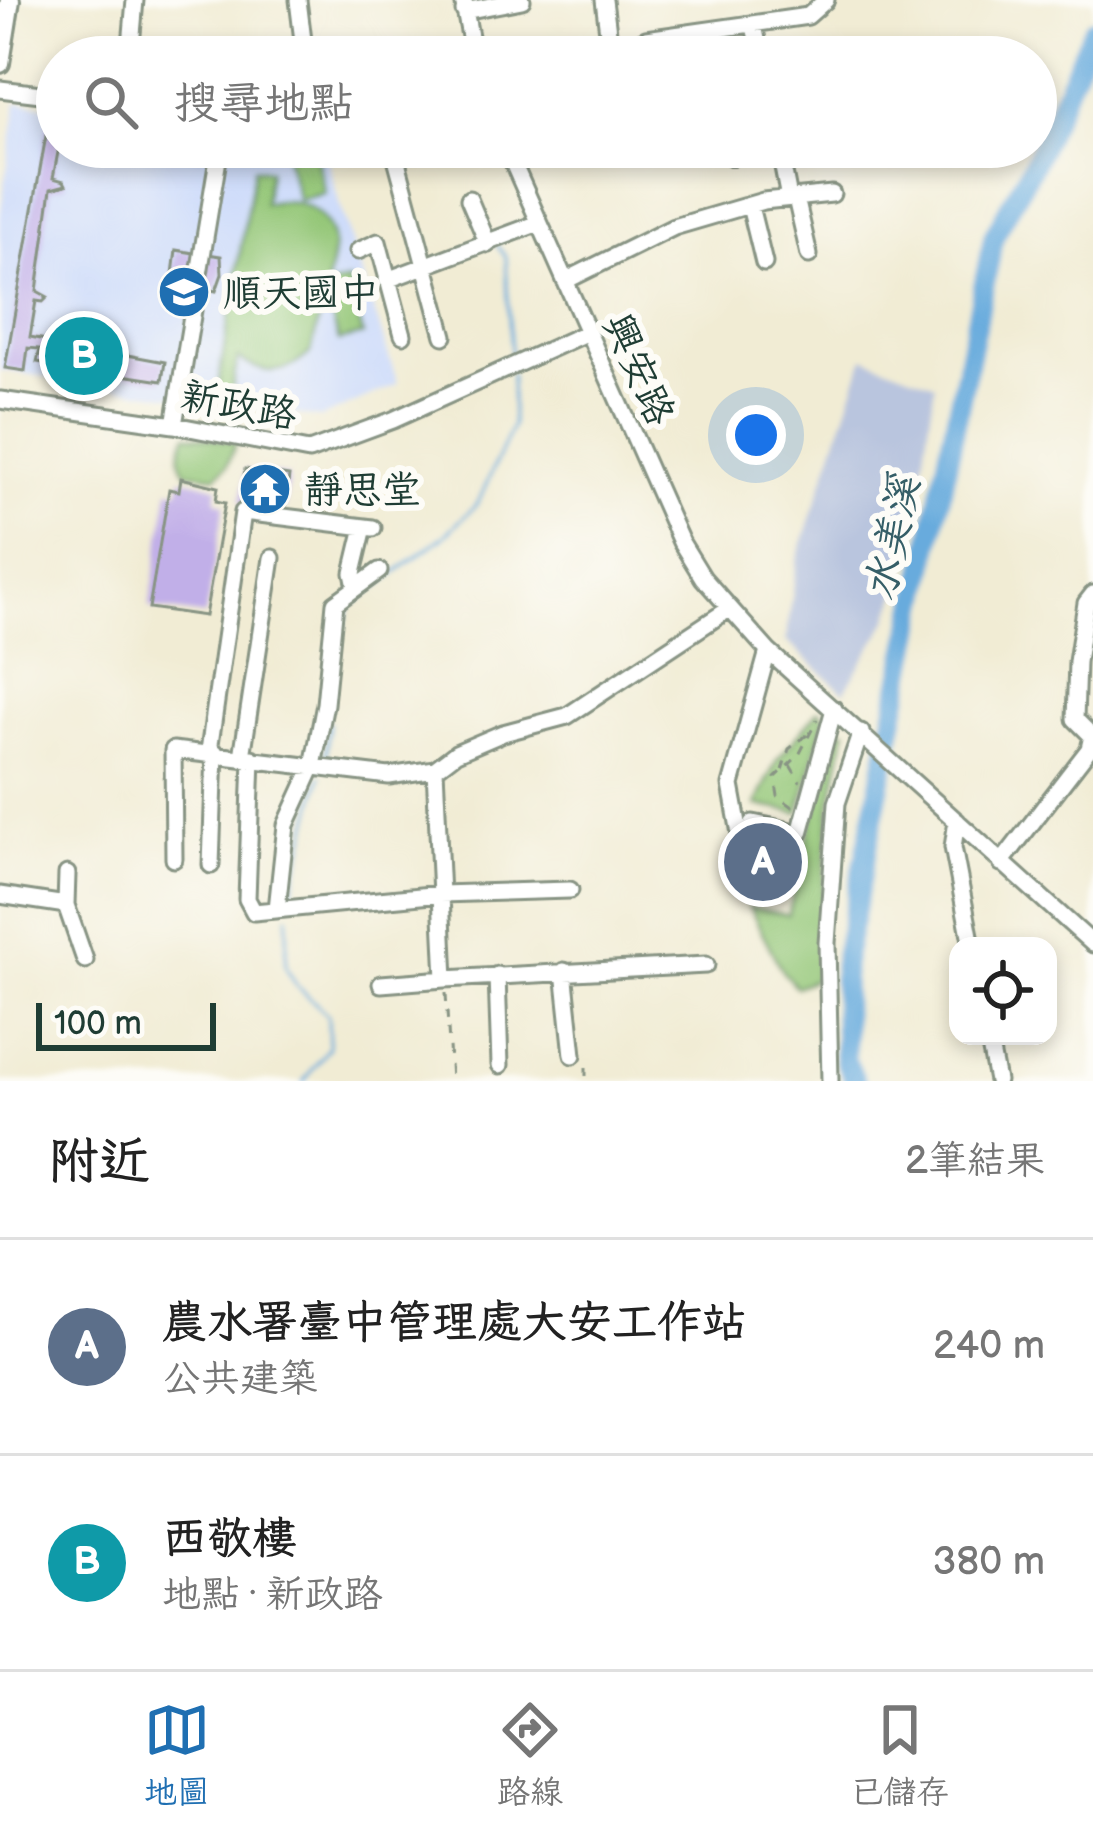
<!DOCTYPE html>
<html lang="zh-TW">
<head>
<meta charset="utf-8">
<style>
	:root { --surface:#fff; --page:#f2f2f2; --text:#222; --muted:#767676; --line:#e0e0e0; --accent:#1f6fb2 }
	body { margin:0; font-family:"Balsamiq Sans","LXGW WenKai TC",sans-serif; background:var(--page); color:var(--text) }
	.controls { position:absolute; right:36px; bottom:36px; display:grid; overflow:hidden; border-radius:24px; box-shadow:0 6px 18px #0003 }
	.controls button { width:108px; height:108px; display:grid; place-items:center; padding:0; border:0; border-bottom:3px solid var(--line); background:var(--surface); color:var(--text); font:60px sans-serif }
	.scale { position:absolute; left:36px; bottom:30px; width:180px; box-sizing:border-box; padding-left:12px; border:6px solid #1f3d34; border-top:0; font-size:33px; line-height:42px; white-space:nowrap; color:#1f3d34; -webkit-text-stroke:9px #fdfcf7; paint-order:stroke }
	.you { position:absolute; left:756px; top:435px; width:42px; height:42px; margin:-30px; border:9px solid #fff; border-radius:50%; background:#1a73e8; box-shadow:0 0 0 18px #1a73e833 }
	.badge { display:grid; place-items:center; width:78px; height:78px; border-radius:50%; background:var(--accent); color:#fff; font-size:39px; font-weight:700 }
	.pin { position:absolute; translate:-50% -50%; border:6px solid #fff; box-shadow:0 3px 12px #0006 }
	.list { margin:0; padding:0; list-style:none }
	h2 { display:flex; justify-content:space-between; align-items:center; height:156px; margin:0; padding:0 48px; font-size:51px }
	h2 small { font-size:39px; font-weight:400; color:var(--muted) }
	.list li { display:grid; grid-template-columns:78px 1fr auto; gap:36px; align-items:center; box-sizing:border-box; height:216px; padding:0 48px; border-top:3px solid var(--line) }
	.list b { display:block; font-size:45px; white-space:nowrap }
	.list p { margin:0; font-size:39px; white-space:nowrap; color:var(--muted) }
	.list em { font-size:39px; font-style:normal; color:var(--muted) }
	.icon { flex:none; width:66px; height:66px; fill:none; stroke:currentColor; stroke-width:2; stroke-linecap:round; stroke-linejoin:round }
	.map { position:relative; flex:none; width:1093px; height:1081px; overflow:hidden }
	.search { position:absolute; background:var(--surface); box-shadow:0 6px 18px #0003; left:36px; right:36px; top:36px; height:132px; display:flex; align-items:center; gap:30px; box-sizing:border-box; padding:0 42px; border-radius:66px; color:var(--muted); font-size:45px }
	.sheet { height:588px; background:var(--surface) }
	nav { display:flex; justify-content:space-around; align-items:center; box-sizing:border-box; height:168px; border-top:3px solid var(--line); background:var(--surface); font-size:33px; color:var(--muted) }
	nav a { display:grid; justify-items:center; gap:6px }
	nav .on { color:var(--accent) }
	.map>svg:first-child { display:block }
	.built { fill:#cddbfa }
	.industrial { fill:#b9c5de }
	.green { fill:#93c676; stroke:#598255; stroke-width:3 }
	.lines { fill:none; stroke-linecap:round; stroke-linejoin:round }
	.stream { stroke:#67abdd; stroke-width:3 }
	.river { stroke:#67abdd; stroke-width:21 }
	.building { fill:#c1afe8 }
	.minor-casing { stroke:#889484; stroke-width:21 }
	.major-casing { stroke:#889484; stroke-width:24 }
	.path { stroke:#889484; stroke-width:3; stroke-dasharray:9 9; stroke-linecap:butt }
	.minor { stroke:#fff; stroke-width:15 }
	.major { stroke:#fff; stroke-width:18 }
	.labels { text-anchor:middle; stroke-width:12; stroke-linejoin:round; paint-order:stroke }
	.poi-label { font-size:39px; fill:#1f3d34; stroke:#fdfcf7; text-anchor:start }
	.street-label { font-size:39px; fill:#1f3d34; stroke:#fdfcf7 }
	.water-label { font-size:42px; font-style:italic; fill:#355e67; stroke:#fdfcf7 }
</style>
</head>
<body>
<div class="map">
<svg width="1093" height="1081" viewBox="0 0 1093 1081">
	<rect width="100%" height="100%" fill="#fdfcf7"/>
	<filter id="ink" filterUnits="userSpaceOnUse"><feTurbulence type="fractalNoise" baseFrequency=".00833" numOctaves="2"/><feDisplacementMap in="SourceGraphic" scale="24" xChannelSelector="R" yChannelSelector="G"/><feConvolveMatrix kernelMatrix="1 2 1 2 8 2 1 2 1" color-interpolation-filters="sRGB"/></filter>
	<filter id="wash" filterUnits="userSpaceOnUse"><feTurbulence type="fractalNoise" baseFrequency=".004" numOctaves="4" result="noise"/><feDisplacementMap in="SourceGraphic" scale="48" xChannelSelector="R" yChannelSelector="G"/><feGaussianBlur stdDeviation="2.7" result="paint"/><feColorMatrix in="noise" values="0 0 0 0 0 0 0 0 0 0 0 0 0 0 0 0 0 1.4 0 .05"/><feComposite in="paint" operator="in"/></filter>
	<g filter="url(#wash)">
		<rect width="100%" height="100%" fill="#f1ecd4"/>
		<path class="built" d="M17,102L57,107V147H325L340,207L398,384L321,418L0,370V215Z"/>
		<path class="industrial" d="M864,357L935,384L911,553L889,619L844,692L786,641L797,561Z"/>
		<path class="green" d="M298,147H314L325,193L298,200L285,151Z
			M254,168L269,170L264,204C296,193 333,212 333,249C333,261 328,275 326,287L349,281L363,335L339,341L325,293L311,352C287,375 265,377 238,358L230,400L216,397Z
			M187,434L236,443L227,466L216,476L187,472C175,458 181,449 187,434Z
			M819,710L825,717L799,813L756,805L777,760Z
			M841,730L846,731L831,804L815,979L796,987L782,971L749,907L788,915L835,733Z"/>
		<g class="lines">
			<path class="stream" d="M497,245L506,257L511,358
				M339,642L350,606L443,537L478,503L512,426L511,374
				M325,761L329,723
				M290,900L321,776
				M288,916L286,967L296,985L328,1015L329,1047L304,1081"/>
			<path class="river" d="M855,1081L845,1060L843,965L994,236L1035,160L1093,29"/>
		</g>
		<g id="blocks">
			<path class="building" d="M50,113L57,114L59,147L53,178L64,181L66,185L51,189L37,291L48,297L43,302L36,301L30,337L165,362L162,381L37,362L40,349L28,348L25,371L5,368Z
				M146,147H202L200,158Z
				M176,250L194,253L189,285L172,282Z
				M208,254L221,256L222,274L216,291L202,288Z
				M245,469L289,476L285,509L240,502Z
				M181,478L218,487L216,501L225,503L205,616L149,608L169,489L179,491Z
				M755,835L783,842L770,890L742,882Z"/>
		</g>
	</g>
	<g filter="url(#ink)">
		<use href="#blocks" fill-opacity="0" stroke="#889484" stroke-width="3"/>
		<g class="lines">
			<g class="minor-casing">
				<path id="minor" d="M298,0L305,57
					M463,0L474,57
					M604,0L611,57
					M464,11L522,0
					M754,26L761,57
					M614,56L646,39L808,16L826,0
					M130,57L135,0
					M0,89L57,96
					M393,147L444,336
					M506,147L681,542L703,578L768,651L1093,944
					M731,147L732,157
					M779,147L789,198
					M796,198L809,255
					M469,199L488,244
					M750,206L764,263
					M358,251L378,242L403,335
					M387,280L539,223
					M565,281L674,227L763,201L832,194
					M0,400L174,425L309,451L393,420L588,332
					M174,425L220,147
					M356,587L353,573L364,527
					M209,751L243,512L373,528
					M242,757L272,558
					M252,758L247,899L254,912L441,894L570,890
					M435,769L445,979L706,965
					M957,821L953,847L972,946
					M753,823L800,833L834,709
					M741,839L731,785L768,651
					M174,859L173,750L389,776L435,769L456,753L503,733L567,716L729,609
					M1001,863L1089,749L1092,736L1075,719L1077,662L1086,603L1093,594
					M211,865L215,752
					M0,895L66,905L85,960
					M66,905L67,874
					M277,909L286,825L313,766L325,704L335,603L379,571
					M564,971L573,1055
					M497,975L500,1065
					M381,984L445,979
					M988,1036L997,1081
					M830,1081L827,943L837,803L861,732"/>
			</g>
			<g class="major-casing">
				<path id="major" d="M0,63L10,0"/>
			</g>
			<path class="path" d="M790,765L800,782
				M782,770L789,749L807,735
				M793,807L778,796L775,778L799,755L817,720
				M446,993L451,1081
				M586,1067V1081"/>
			<use href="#minor" class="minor"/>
			<use href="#major" class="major"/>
		</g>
	</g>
	<defs>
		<g id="school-disc" transform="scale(2.7)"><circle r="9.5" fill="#1f6fb2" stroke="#fdfcf7"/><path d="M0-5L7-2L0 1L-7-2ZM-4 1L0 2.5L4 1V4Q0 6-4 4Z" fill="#fff"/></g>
		<g id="temple-disc" transform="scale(2.7)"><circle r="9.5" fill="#1f6fb2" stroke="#fdfcf7"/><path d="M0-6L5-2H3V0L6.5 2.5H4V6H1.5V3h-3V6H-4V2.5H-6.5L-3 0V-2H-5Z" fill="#fff"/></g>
	</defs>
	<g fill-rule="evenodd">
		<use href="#school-disc" x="184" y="292"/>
		<use href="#temple-disc" x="265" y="489"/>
	</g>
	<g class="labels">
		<g class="poi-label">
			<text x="223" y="306">順天國中</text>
			<text x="304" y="503">靜思堂</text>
		</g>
		<g class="street-label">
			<text transform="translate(640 369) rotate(66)" y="14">興安路</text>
			<text transform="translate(239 404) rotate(10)" y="14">新政路</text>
		</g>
		<g class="water-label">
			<text transform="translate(891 538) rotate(-78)" y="15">水美溪</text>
		</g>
	</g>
</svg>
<div class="controls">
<button><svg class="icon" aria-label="locate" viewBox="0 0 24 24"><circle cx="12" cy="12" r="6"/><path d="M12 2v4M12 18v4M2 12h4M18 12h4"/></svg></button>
</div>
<div class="scale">100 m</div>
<div class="you"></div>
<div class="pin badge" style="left:763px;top:862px;background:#5c6f8a">A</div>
<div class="pin badge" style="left:84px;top:356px;background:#0f9aa8">B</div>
<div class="search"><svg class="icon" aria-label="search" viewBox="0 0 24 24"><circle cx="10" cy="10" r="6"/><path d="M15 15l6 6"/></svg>搜尋地點</div>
</div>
<section class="sheet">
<h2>附近<small>2筆結果</small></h2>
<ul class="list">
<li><span class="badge" style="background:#5c6f8a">A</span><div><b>農水署臺中管理處大安工作站</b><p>公共建築</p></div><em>240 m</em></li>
<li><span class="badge" style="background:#0f9aa8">B</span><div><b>西敬樓</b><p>地點 · 新政路</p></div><em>380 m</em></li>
</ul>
</section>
<nav>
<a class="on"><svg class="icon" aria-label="map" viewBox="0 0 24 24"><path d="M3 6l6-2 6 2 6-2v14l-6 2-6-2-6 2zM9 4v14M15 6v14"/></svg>地圖</a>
<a><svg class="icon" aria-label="directions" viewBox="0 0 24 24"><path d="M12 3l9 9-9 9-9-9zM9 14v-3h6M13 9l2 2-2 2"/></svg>路線</a>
<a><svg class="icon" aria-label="saved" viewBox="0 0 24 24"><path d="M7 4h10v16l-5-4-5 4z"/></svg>已儲存</a>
</nav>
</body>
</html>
